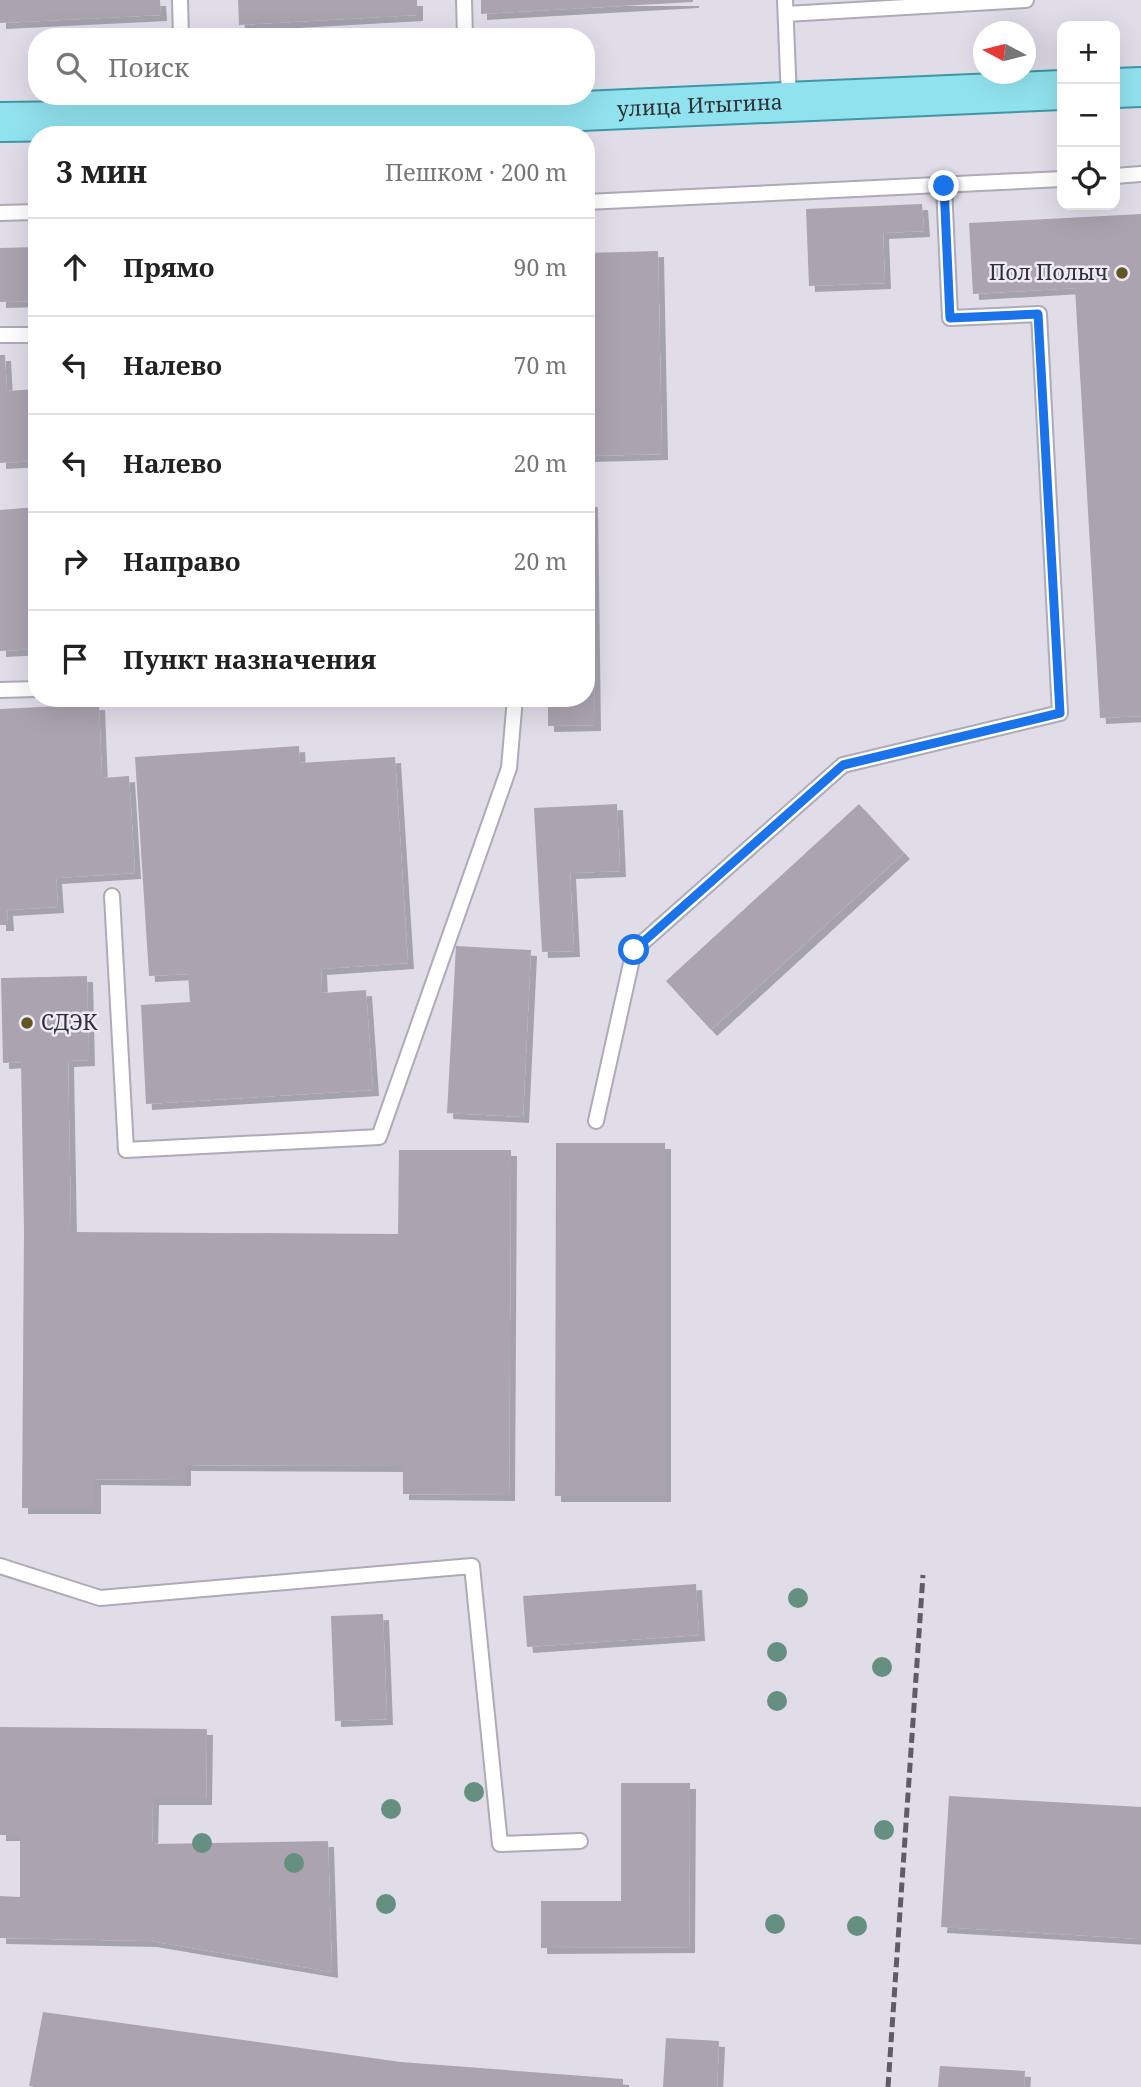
<!DOCTYPE html>
<html lang="ru">
<head>
<meta charset="utf-8">
<style>
	:root { --surface:#fff; --page:#f6f6f6; --text:#222; --muted:#767676; --line:#e0e0e0 }
	body { margin:0; font-family:"Noto Serif",serif; background:var(--page); color:var(--text) }
	.controls { position:absolute; right:21px; top:21px; display:grid; overflow:hidden; border-radius:14px; box-shadow:0 7px 28px #0002 }
	.controls button { width:63px; height:63px; display:grid; place-items:center; padding:0; border:0; border-bottom:2px solid var(--line); background:var(--surface); color:var(--text); font:35px sans-serif }
	.compass { position:absolute; left:973px; top:21px; width:63px; height:63px; border-radius:50%; background:var(--surface); box-shadow:0 7px 28px #0002; rotate:277deg }
	.stop { position:absolute; width:21px; height:21px; margin:-16px; border:5px solid #1a73e8; border-radius:50%; background:#fff }
	.stop.end { background:#1a73e8; border-color:#fff; box-shadow:0 2px 7px #0008 }
	.list { margin:0; padding:0; list-style:none }
	h2 { display:flex; justify-content:space-between; align-items:center; height:91px; margin:0; padding:0 28px; font-size:30px }
	h2 small { font-size:23px; font-weight:400; color:var(--muted) }
	.list li { display:grid; grid-template-columns:46px 1fr auto; gap:21px; align-items:center; box-sizing:border-box; height:98px; padding:0 28px; border-top:2px solid var(--line) }
	.list b { display:block; font-size:26px; white-space:nowrap }
	.list em { font-size:23px; font-style:normal; color:var(--muted) }
	.icon { flex:none; width:38px; height:38px; fill:none; stroke:currentColor; stroke-width:2; stroke-linecap:round; stroke-linejoin:round }
	.map { position:relative; flex:none; width:1141px; height:2087px; overflow:hidden }
	.search { position:absolute; background:var(--surface); box-shadow:0 7px 28px #0002; left:28px; top:28px; width:567px; height:77px; display:flex; align-items:center; gap:18px; box-sizing:border-box; padding:0 24px; border-radius:28px; color:var(--muted); font-size:26px }
	.panel { position:absolute; background:var(--surface); box-shadow:0 7px 28px #0002; left:28px; top:126px; width:567px; height:581px; border-radius:28px }
	.map>svg:first-child { display:block }
	.building { fill:#aba4b0; filter:url(#shadow) }
	.lines { fill:none; stroke-linecap:round; stroke-linejoin:round }
	.lane-casing { stroke:#aeaab6; stroke-width:18 }
	.primary-casing { stroke:#3f97a6; stroke-width:42 }
	.lane { stroke:#fff; stroke-width:14 }
	.primary { stroke:#90e2ee; stroke-width:38 }
	.rail { stroke:#5e5d63; stroke-width:5; stroke-dasharray:10 5; stroke-linecap:butt }
	.tree { fill:#658f80 }
	.route { stroke:#1a73e8; stroke-width:9 }
	.poi-dot { fill:#605723; stroke:#edeaf6; stroke-width:2.5 }
	.labels { text-anchor:middle; stroke-width:5; stroke-linejoin:round; paint-order:stroke }
	.street-label { font-size:21px; fill:#313034; stroke:#edeaf6 }
	.poi-label { font-size:21px; fill:#313034; stroke:#edeaf6; text-anchor:end }
</style>
</head>
<body>
<div class="map">
<svg width="1141" height="2087" viewBox="0 0 1141 2087">
	<defs>
		<filter id="shadow"><feDropShadow dx="6" dy="6" stdDeviation="0" flood-color="#0004"/></filter>
	</defs>
	<rect width="100%" height="100%" fill="#e0dde9"/>
	<path class="building" d="M0,0H160L161,15L0,23Z
		M238,0H417V15L239,25Z
		M481,0H693V2L481,14Z
		M922,204L924,231L883,233L885,283L809,286L806,209Z
		M1141,214V716L1100,718L1075,288L973,294L969,223Z
		M37,247V301L0,302V248Z
		M658,251L662,454L587,456L586,352H595L594,327H586V253Z
		M0,355H5L7,391L37,389V461L0,463Z
		M586,501H592L595,725L548,726V698H586Z
		M37,507V649L0,651V510Z
		M99,704L102,778L129,776L135,873L56,878L58,907L7,910L8,925H0V709Z
		M299,746L300,763L395,757L408,963L321,969L322,993L366,990L373,1090L146,1104L141,1005L190,1002L188,974L149,976L135,757Z
		M617,804L620,871L570,873L574,951L542,952L534,808Z
		M859,804L904,853L711,1030L666,981Z
		M456,946L531,950L523,1117L447,1113Z
		M87,976L89,1060L68,1061L71,1232L398,1234L399,1150H511L509,1495L403,1494V1466L185,1465V1480L95,1479V1508H22L24,1231L21,1062L3,1063L1,978Z
		M556,1143H665V1496H555Z
		M696,1584L699,1635L527,1647L523,1596Z
		M383,1614L387,1719L335,1721L331,1616Z
		M0,1727L207,1729L206,1799H153L152,1844L328,1841L332,1972L151,1941L0,1938V1896L20,1897V1835H0Z
		M621,1783H690L689,1947L541,1948V1901H621Z
		M949,1796L1141,1807V1939L941,1927Z
		M43,2012L401,2062L623,2079V2087H35L29,2086Z
		M666,2038L719,2041L717,2087H663Z
		M940,2066L1025,2071L1024,2087H938Z"/>
	<g class="lines">
		<g class="lane-casing">
			<path id="lane" d="M180,0L181,37
				M464,0L465,37
				M785,0L789,99
				M786,14L1026,0
				M1115,176L1141,174
				M586,202L1062,179
				M0,213L37,212
				M0,335H37
				M0,690L37,689
				M112,896L126,1150L379,1137L509,768L515,698
				M596,1121L634,950L843,765L1060,713L1039,314L950,318L944,186
				M0,1566L100,1598L472,1566L500,1844L580,1841"/>
		</g>
		<g class="primary-casing">
			<g id="primary">
				<path d="M1115,88L1141,87"/>
				<path id="s1" d="M0,122L467,116L1062,90"/>
			</g>
		</g>
		<use href="#lane" class="lane"/>
		<use href="#primary" class="primary"/>
		<path class="rail" d="M888,2087L923,1575"/>
	</g>
	<g class="tree">
		<circle cx="798" cy="1598" r="10"/>
		<circle cx="777" cy="1652" r="10"/>
		<circle cx="882" cy="1667" r="10"/>
		<circle cx="777" cy="1701" r="10"/>
		<circle cx="474" cy="1792" r="10"/>
		<circle cx="391" cy="1809" r="10"/>
		<circle cx="884" cy="1830" r="10"/>
		<circle cx="202" cy="1843" r="10"/>
		<circle cx="294" cy="1863" r="10"/>
		<circle cx="386" cy="1904" r="10"/>
		<circle cx="775" cy="1924" r="10"/>
		<circle cx="857" cy="1926" r="10"/>
	</g>
	<g class="lines">
		<path class="route" d="M634,950L843,765L1060,713L1038,314L950,318L944,186"/>
	</g>
	<g class="poi-dot">
		<circle cx="1122" cy="273" r="7"/>
		<circle cx="27" cy="1023" r="7"/>
	</g>
	<g class="labels">
		<g class="street-label">
			<text dy="7" stroke="none"><textPath href="#s1" startOffset="700">улица Итыгина</textPath></text>
		</g>
		<g class="poi-label">
			<text x="1108" y="280">Пол Полыч</text>
			<text x="41" y="1030" text-anchor="start">СДЭК</text>
		</g>
	</g>
</svg>
<div class="controls">
<button>+</button>
<button>−</button>
<button><svg class="icon" aria-label="locate" viewBox="0 0 24 24"><circle cx="12" cy="12" r="6"/><path d="M12 2v4M12 18v4M2 12h4M18 12h4"/></svg></button>
</div>
<svg class="compass" viewBox="-18 -18 36 36"><path d="M0-13l5 13h-10z" fill="#e53935"/><path d="M0 13l5-13h-10z" fill="#767676"/></svg>
<div class="stop" style="left:634px;top:950px"></div>
<div class="stop end" style="left:944px;top:186px"></div>
<div class="search"><svg class="icon" aria-label="search" viewBox="0 0 24 24"><circle cx="10" cy="10" r="6"/><path d="M15 15l6 6"/></svg>Поиск</div>
<section class="panel">
<h2>3 мин<small>Пешком · 200 m</small></h2>
<ul class="list">
<li><svg class="icon" aria-label="ahead" viewBox="0 0 24 24"><path d="M12 20V5M6 11l6-6 6 6"/></svg><div><b>Прямо</b></div><em>90 m</em></li>
<li><svg class="icon" aria-label="left" viewBox="0 0 24 24"><path d="M17 20v-9H6M10 6l-5 5 5 5"/></svg><div><b>Налево</b></div><em>70 m</em></li>
<li><svg class="icon" aria-label="left" viewBox="0 0 24 24"><path d="M17 20v-9H6M10 6l-5 5 5 5"/></svg><div><b>Налево</b></div><em>20 m</em></li>
<li><svg class="icon" aria-label="right" viewBox="0 0 24 24"><path d="M7 20v-9h11M14 6l5 5-5 5"/></svg><div><b>Направо</b></div><em>20 m</em></li>
<li><svg class="icon" aria-label="arrive" viewBox="0 0 24 24"><path d="M6 21V4h12l-3 4 3 4H6"/></svg><div><b>Пункт назначения</b></div></li>
</ul>
</section>
</div>
</body>
</html>
